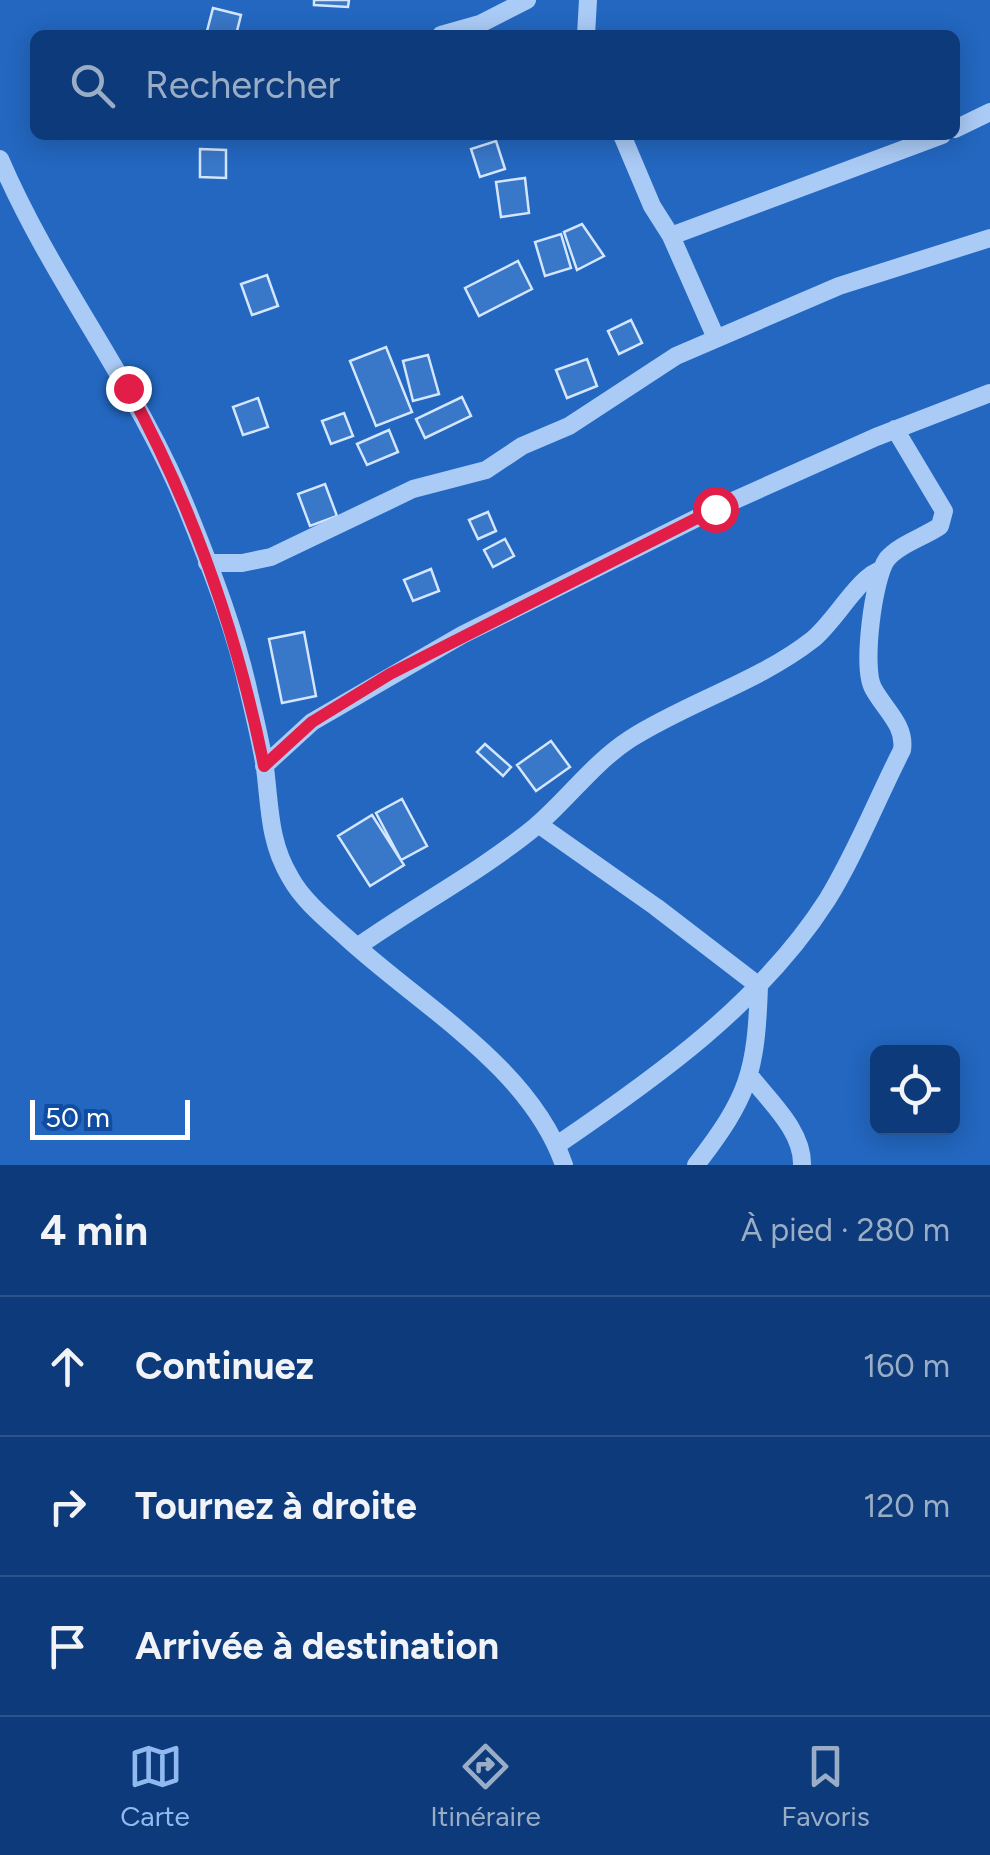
<!DOCTYPE html>
<html lang="fr">
<head>
<meta charset="utf-8">
<style>
	:root { --surface:#0c3a7a; --page:#15417f; --text:#f1f3f6; --muted:#9aadc7; --line:#2c548b; --accent:#90b9f0 }
	body { margin:0; font-family:Figtree,sans-serif; background:var(--page); color:var(--text) }
	.controls { position:absolute; right:30px; bottom:30px; display:grid; overflow:hidden; border-radius:15px; box-shadow:0 5px 25px #0003 }
	.controls button { width:90px; height:90px; display:grid; place-items:center; padding:0; border:0; border-bottom:2px solid var(--line); background:var(--surface); color:var(--text); font:50px sans-serif }
	.scale { position:absolute; left:30px; bottom:25px; width:160px; box-sizing:border-box; padding-left:10px; border:5px solid #fff; border-top:0; font-size:28px; line-height:35px; white-space:nowrap; color:#fff; -webkit-text-stroke:8px #104da2; paint-order:stroke }
	.stop { position:absolute; width:30px; height:30px; margin:-22px; border:8px solid #e11d48; border-radius:50%; background:#fff }
	.stop.end { background:#e11d48; border-color:#fff; box-shadow:0 2px 10px #0008 }
	.list { margin:0; padding:0; list-style:none }
	h2 { display:flex; justify-content:space-between; align-items:center; height:130px; margin:0; padding:0 40px; font-size:42px }
	h2 small { font-size:32px; font-weight:400; color:var(--muted) }
	.list li { display:grid; grid-template-columns:65px 1fr auto; gap:30px; align-items:center; box-sizing:border-box; height:140px; padding:0 40px; border-top:2px solid var(--line) }
	.list b { display:block; font-size:38px; white-space:nowrap }
	.list em { font-size:32px; font-style:normal; color:var(--muted) }
	.icon { flex:none; width:55px; height:55px; fill:none; stroke:currentColor; stroke-width:2; stroke-linecap:round; stroke-linejoin:round }
	.map { position:relative; flex:none; width:990px; height:1165px; overflow:hidden }
	.search { position:absolute; background:var(--surface); box-shadow:0 5px 25px #0003; left:30px; right:30px; top:30px; height:110px; display:flex; align-items:center; gap:25px; box-sizing:border-box; padding:0 35px; border-radius:15px; color:var(--muted); font-size:38px }
	.sheet { height:550px; background:var(--surface) }
	nav { display:flex; justify-content:space-around; align-items:center; box-sizing:border-box; height:140px; border-top:2px solid var(--line); background:var(--surface); font-size:28px; color:var(--muted) }
	nav a { display:grid; justify-items:center; gap:5px }
	nav .on { color:var(--accent) }
	.map>svg:first-child { display:block }
	.green { fill:#2367c0; fill-rule:evenodd }
	.building { fill:#3977c8; stroke:#d3e6fe; stroke-width:2.5 }
	.lines { fill:none; stroke-linecap:round; stroke-linejoin:round }
	.minor { stroke:#aacbf6; stroke-width:18 }
	.route { stroke:#e11d48; stroke-width:12 }
</style>
</head>
<body>
<div class="map">
<svg width="990" height="1165" viewBox="0 0 990 1165">
	<rect width="100%" height="100%" fill="#104da2"/>
	<path class="green" d="M0,0H990V1165H0ZM35,35H955V135H35ZM878,1052H952V1128H878Z"/>
	<path class="building" d="M314,0H349L348,7L314,5Z
		M213,8L241,15L236,35H206Z
		M496,141L505,169L480,177L471,149Z
		M200,149L226,150V178L200,177Z
		M525,178L529,213L501,217L496,182Z
		M582,224L604,256L577,270L564,232Z
		M561,234L571,268L545,276L535,242Z
		M518,261L532,289L479,316L465,288Z
		M267,275L278,306L252,315L241,284Z
		M631,320L642,343L619,354L608,331Z
		M386,347L412,412L376,426L350,361Z
		M428,355L439,394L413,401L403,361Z
		M587,359L597,386L567,398L556,370Z
		M462,397L471,416L425,438L416,419Z
		M258,398L268,427L243,435L233,407Z
		M344,413L353,436L331,444L322,421Z
		M389,430L398,452L367,465L357,444Z
		M325,484L337,516L310,526L298,494Z
		M488,512L496,531L478,539L469,520Z
		M505,539L514,556L493,567L484,550Z
		M431,569L439,591L413,601L404,580Z
		M304,632L316,696L282,703L269,639Z
		M551,741L570,767L536,791L517,765Z
		M485,744L511,767L503,776L477,752Z
		M402,799L427,846L401,860L376,813Z
		M372,815L404,865L370,886L338,836Z"/>
	<g class="lines">
		<path class="minor" d="M441,35L480,24L527,0
			M586,35L588,0
			M955,129L990,112
			M622,135L652,206L671,236L942,135
			M0,159C53,283 139,388 189,514C212,571 236,633 249,693C255,718 261,743 265,768C270,807 269,842 290,877C303,901 327,920 347,938C421,1006 530,1067 564,1165
			M671,236L716,338
			M207,563H242L271,557L413,489L486,470L522,446L569,426L676,356L839,286L990,238
			M264,766L312,722L462,635L715,509L876,437L990,393
			M538,824L656,907L759,986C756,1073 749,1096 696,1165
			M357,947C415,906 480,872 535,827C568,799 593,763 630,739C688,702 758,682 812,640C834,623 859,576 881,570
			M750,1076C770,1102 803,1131 802,1165
			M557,1145C657,1077 761,1003 827,900C856,853 877,799 902,750C906,725 884,709 873,688C862,668 873,578 887,559C900,544 924,537 940,526L944,511L895,429"/>
	</g>
	<g class="lines">
		<path class="route" d="M128,388C193,507 237,633 264,766L312,722L390,674L715,509"/>
	</g>
</svg>
<div class="controls">
<button><svg class="icon" aria-label="locate" viewBox="0 0 24 24"><circle cx="12" cy="12" r="6"/><path d="M12 2v4M12 18v4M2 12h4M18 12h4"/></svg></button>
</div>
<div class="scale">50 m</div>
<div class="stop" style="left:715px;top:509px"></div>
<div class="stop end" style="left:128px;top:388px"></div>
<div class="search"><svg class="icon" aria-label="search" viewBox="0 0 24 24"><circle cx="10" cy="10" r="6"/><path d="M15 15l6 6"/></svg>Rechercher</div>
</div>
<section class="sheet">
<h2>4 min<small>À pied · 280 m</small></h2>
<ul class="list">
<li><svg class="icon" aria-label="ahead" viewBox="0 0 24 24"><path d="M12 20V5M6 11l6-6 6 6"/></svg><div><b>Continuez</b></div><em>160 m</em></li>
<li><svg class="icon" aria-label="right" viewBox="0 0 24 24"><path d="M7 20v-9h11M14 6l5 5-5 5"/></svg><div><b>Tournez à droite</b></div><em>120 m</em></li>
<li><svg class="icon" aria-label="arrive" viewBox="0 0 24 24"><path d="M6 21V4h12l-3 4 3 4H6"/></svg><div><b>Arrivée à destination</b></div></li>
</ul>
</section>
<nav>
<a class="on"><svg class="icon" aria-label="map" viewBox="0 0 24 24"><path d="M3 6l6-2 6 2 6-2v14l-6 2-6-2-6 2zM9 4v14M15 6v14"/></svg>Carte</a>
<a><svg class="icon" aria-label="directions" viewBox="0 0 24 24"><path d="M12 3l9 9-9 9-9-9zM9 14v-3h6M13 9l2 2-2 2"/></svg>Itinéraire</a>
<a><svg class="icon" aria-label="saved" viewBox="0 0 24 24"><path d="M7 4h10v16l-5-4-5 4z"/></svg>Favoris</a>
</nav>
</body>
</html>
